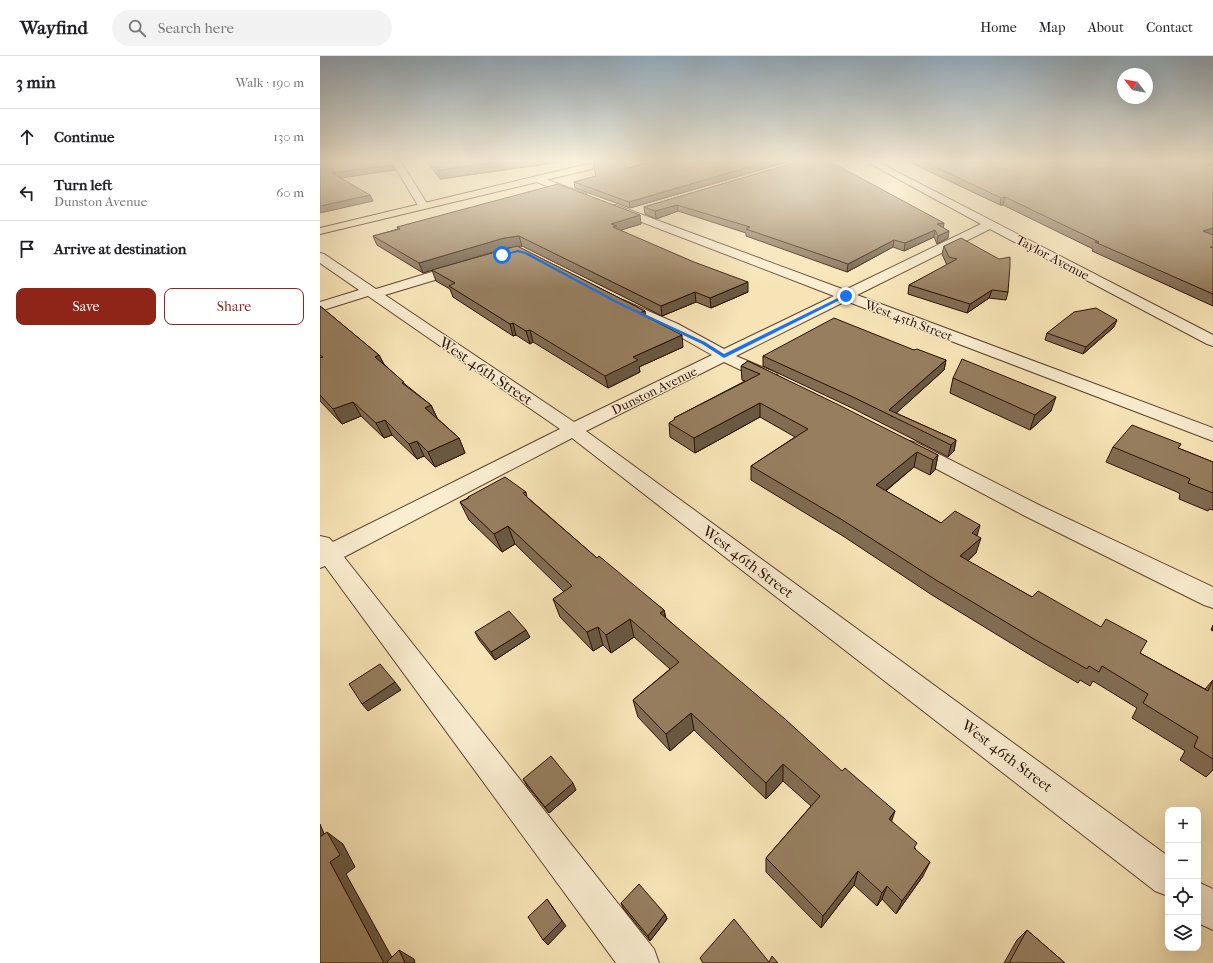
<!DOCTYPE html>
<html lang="en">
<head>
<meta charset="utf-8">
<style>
	:root { --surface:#fff; --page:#f2f2f2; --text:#202124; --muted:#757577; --line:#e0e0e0; --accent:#8f2418 }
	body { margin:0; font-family:"IM FELL French Canon",serif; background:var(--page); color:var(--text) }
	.controls { position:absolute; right:12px; bottom:12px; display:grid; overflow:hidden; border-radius:8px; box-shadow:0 4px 16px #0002 }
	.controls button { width:36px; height:36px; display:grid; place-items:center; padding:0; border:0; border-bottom:1px solid var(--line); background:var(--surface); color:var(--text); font:20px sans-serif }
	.compass { position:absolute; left:797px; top:12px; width:36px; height:36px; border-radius:50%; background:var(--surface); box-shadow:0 4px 16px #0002; rotate:301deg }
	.stop { position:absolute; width:12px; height:12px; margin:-9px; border:3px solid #1a73e8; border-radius:50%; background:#fff }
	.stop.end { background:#1a73e8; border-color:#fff; box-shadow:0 1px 4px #0008 }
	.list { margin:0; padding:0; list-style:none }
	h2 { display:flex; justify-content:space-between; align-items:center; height:52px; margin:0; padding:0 16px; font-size:17px }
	h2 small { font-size:13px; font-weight:400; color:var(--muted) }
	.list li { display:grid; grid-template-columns:26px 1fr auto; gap:12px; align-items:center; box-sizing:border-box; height:56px; padding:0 16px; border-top:1px solid var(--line) }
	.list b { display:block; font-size:15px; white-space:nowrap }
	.list p { margin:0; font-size:13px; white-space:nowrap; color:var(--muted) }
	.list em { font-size:13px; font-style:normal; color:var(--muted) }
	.actions { display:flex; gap:8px; padding:12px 16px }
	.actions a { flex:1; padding:9px 0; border:1px solid var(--accent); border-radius:8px; text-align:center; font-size:14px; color:var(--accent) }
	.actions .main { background:var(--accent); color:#fff }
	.icon { flex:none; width:22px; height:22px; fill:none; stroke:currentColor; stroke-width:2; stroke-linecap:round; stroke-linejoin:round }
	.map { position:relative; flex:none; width:893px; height:907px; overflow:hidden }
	header { display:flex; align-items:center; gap:24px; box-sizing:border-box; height:56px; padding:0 20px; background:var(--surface); border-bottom:1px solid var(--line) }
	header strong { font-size:19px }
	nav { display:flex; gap:22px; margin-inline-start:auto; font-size:14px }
	.search { width:280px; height:36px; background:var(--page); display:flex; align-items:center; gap:10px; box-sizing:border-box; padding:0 14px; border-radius:22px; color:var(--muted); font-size:15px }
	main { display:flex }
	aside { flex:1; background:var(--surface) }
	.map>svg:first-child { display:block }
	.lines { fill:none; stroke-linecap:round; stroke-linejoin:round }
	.minor-casing { stroke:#5f442e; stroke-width:2 }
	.major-casing { stroke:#2c0f00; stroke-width:2 }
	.minor { fill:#faedd0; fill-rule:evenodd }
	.major { fill:#f7e4b6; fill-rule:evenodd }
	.wall { fill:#816c52; stroke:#2c0f00; fill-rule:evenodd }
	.shaded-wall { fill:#695842; stroke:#2c0f00 }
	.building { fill:#967e5f; stroke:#2c0f00 }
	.route { fill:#1a73e8 }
	.labels { text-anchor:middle; stroke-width:3; stroke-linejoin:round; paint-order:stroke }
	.far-street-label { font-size:13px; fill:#2c0f00; stroke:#faedd0 }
	.street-label { font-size:15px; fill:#2c0f00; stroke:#faedd0 }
</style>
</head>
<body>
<header>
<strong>Wayfind</strong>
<div class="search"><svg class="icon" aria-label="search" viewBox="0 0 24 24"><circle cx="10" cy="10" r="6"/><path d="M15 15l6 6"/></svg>Search here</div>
<nav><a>Home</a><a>Map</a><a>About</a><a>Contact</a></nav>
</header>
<main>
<aside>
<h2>3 min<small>Walk · 190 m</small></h2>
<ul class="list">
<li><svg class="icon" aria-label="ahead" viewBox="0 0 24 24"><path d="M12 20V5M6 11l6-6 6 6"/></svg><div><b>Continue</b></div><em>130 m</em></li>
<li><svg class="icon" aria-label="left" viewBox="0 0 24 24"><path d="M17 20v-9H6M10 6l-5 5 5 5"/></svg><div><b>Turn left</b><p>Dunston Avenue</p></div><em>60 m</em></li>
<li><svg class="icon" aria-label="arrive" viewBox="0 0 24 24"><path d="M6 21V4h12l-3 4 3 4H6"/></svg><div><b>Arrive at destination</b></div></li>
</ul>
<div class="actions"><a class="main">Save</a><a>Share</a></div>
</aside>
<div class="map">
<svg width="893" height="907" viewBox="0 0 893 907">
	<rect width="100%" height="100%" fill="#f7e4b6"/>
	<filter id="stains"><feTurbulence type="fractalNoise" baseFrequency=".005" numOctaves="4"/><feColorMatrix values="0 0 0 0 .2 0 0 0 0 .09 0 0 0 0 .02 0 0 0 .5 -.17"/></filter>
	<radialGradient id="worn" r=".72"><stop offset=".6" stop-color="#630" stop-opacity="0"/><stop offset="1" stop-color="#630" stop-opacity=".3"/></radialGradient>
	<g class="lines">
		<g class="minor-casing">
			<path id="minor" d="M72,106H81L108,149L107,151H99Z
				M547,106H558L893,279V290L887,288L670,173L537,239L893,372V385L526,245L416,300L456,317L459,321L456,325L450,326L444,325L404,306L266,375L848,800V840L835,835L252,382L24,501L334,893L339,907H296L5,510L0,512V480L9,482L13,486L240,373L48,240L0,255V246L39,234L0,207V197L4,198L56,233L138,208H148L149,211L148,214L65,239L254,366L392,299L348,274L293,250L291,247L293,244L298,243L303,244L358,268L404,293L514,240L288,153L287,151L288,149H296L525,234L661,168Z
				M217,120L266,138L267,140L262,143L258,142L214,125L212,123Z
				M590,385L597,387L721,450L893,531V552L884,549L705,460L583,395L580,391L583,387Z
				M878,826L893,833V874L878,867Z"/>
		</g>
		<g class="major-casing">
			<path id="major" d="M276,106H292L288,109L0,178V172Z"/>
		</g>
		<use href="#minor" class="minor"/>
		<use href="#major" class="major"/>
	</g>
	<path class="wall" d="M107,106H240L120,123Z
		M331,106H467L310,152L255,132L254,126Z
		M477,106L623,172L628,182L617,188L614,181L584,195L573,191L527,216L426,180V177L358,155L336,163L325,158L324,151Z
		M589,106H893V250L772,195L773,193L683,149H680Z
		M321,168L300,174L428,236L391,252L376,246L342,260L202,190H197L325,255V260L363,291L319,311L320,316L288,332L213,286L210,288L196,279L193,280L133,241L130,233L116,225L112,214L103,217L57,189L53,180L78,173L77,171ZM195,190L134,208L187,192Z
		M624,190L688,236L686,244L669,242L647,257L588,238L589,229L627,209L622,198Z
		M0,250L59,299L64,308L86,329L111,349L117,362L139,382L145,397L115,411L104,400L97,403L72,379L64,382L41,360L22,368L0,345Z
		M794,271L763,298L725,284L727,277Z
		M594,294L626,304L624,314L576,357L636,384L634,395L628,401L532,352L443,310V300Z
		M428,305L618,399L615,414L610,419L594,411L566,435L621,467L657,480L656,497L648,505L712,541L820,597L885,633L893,624V714L886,721L860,704L865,695L812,662L817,652L773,625L770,630L760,624L758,627L707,597L612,539L523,480L431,424V410L475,381L440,361L375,397L350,381L349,367L355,364L354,362L425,325L422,324L421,310Z
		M633,322L731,355L710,374L630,337Z
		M861,388L858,392L893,406V454L889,453L888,455L859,443L860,438L857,436L786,406L793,391Z
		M206,436L207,441L277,502L344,554L346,562L572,766L595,792L603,820L576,858L562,843L557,850L534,829L501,872L446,816V802L491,750L463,725L446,743L374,674L350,695L318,661L313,644L350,613L314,581L291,597L283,589L273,595L240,561L233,543L244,536L195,488L182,496L149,464L140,446L148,442V441Z
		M893,569V575L891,574Z
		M155,576L210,581L175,604L159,584Z
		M203,723L256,734L229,757L207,730Z
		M301,847L345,858L347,863L330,885L303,852Z
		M707,874L745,907H684L697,884Z"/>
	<path class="shaded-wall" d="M178,106H240L120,123L118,114Z
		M446,106H467L310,152L309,146Z
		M893,107V113L886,108Z
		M73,109L75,114L14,123L12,117Z
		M50,139L53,145L0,157V150Z
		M685,141L683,149H680L681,142Z
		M357,149L358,155L336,163L335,155Z
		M320,159L321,168L298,175V179L291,168Z
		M624,167L623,174L617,168Z
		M893,172V180L883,175Z
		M615,174L614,181L584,195L585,187Z
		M629,175L628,182L617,188L618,180Z
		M199,180L202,190L187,192L103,217L99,207L184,182Z
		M574,184L573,191L527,216L528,208Z
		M428,226V236L391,252L390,242Z
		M672,234L669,242L647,257L650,248Z
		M375,236L376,246L342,260L341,250Z
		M325,255L326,267L319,257Z
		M797,264L794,271L763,298L766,291Z
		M193,267L196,279L193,280L190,268Z
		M210,274L213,286L210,288L206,275Z
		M362,279L363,291L319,311L320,316L288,332L285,320L313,301Z
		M59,299L66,313L55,301Z
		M626,304L624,314L572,361L569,354Z
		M736,341L731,355L710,374L715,359Z
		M33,346L41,360L22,368L13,353Z
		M440,347V361L375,397L374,382Z
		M111,349L118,364L105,352Z
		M65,364L72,379L64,382L56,367Z
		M139,382L145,397L115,411L108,396Z
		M636,384L634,395L628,401L631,389Z
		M97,385L104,400L97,403L89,388Z
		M597,396L594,411L554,444L556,429Z
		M618,399L615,414L610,419L613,404Z
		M660,469L656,484L652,477Z
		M188,470L195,488L182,496L174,478Z
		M661,482L656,497L636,516L640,500Z
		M344,554L347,572L340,557Z
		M310,563L314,581L291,597L286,579Z
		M278,571L283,589L273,595L267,576Z
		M206,574L210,581L175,604L171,596Z
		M75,626L81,634L48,655L42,648Z
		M371,657L374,674L350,695L346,678Z
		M463,708V725L446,743V727Z
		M253,727L256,734L229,757L225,751Z
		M575,755L570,770L569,763Z
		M0,768L12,796L0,786Z
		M7,776L23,788L35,811L26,818L75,907H64L10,806Z
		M610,806L603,820L576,858L582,845Z
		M538,815L534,829L501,872L503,860Z
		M567,830L562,843L557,850L562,837Z
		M227,843L246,870L228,889L223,884Z
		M345,858L347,863L330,885L328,880Z
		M79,894L94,903L95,907H85Z"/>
	<path class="building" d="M0,106H72L73,109L12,117L50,139L0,150Z
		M111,106H178L118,114Z
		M280,106H300L308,112L331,106H446L309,146L254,126L276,120L273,108Z
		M477,106H511L624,167L617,168L629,175L618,180L615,174L585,187L574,184L528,208L426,173L430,171L357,149L335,155L324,151Z
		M605,106H893V107L886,108L893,110V172L883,175L893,179V191H890L893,192V238L775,186H779L685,141L681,142Z
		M238,128L320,159L291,168L297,170L293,171L374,206L428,226L390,242L375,236L341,250L199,180L184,182L99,207L53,180L80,173L77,171Z
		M641,182L679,203L690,201V210L688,236L672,234L650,248L589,229L637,203L629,201L624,190Z
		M197,190L325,255L319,257L362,279L313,301L318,304L285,320L210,274L206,275L193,267L190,268L129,230L135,227L112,214Z
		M0,250L59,299L55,301L84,326L82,327L111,349L105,352L139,382L108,396L97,385L89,388L65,364L56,367L33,346L13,353L0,339V302L3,301L0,299Z
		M776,252L797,264L766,291L727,277L754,256Z
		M514,262L594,294L597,293L626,304L569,354L636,384L631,389L533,341L443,300Z
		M642,303L736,341L715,359L633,322Z
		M428,305L519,349L618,399L613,404L597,396L556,429L621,467L635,455L660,469L652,477L661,482L640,500L712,541L718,535L781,571L786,563L827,585L820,597L888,635L893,624V703L874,691L878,681L823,647L828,638L782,610L779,616L769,610L767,613L714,583L616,524L524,465L431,410L488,373L440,347L374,382L349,367L355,363L354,362L440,318L421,310Z
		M812,369L861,388L858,392L893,406V437L868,427L870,423L866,421L793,391Z
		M185,421L206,436L203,437L210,444L277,502L279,500L344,554L340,557L465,663L522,715L525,712L575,755L569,763L597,787L594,792L610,806L582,845L567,830L562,837L538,815L503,860L446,802L500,740L463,708L446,727L371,657L346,678L313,644L359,606L310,563L286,579L278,571L267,576L233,543L252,530L188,470L174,478L140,446L149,442L148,441Z
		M189,555L206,574L171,596L155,576Z
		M60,608L75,626L42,648L29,628Z
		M231,700L253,727L225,751L203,723Z
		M7,776L20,799L10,806L64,907H0V781Z
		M319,828L345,858L328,880L301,847Z
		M227,843L242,865L223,884L208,861Z
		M414,863L449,906L452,900L458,907H383L380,902Z
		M707,874L745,907H689Z
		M79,894L85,907H66Z"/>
	<linearGradient id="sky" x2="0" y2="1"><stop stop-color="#92aabb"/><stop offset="0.45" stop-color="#fbf3de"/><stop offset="1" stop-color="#fbf3de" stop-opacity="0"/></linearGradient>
	<rect width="893" height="233" fill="url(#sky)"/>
	<path class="route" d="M198,194L208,197L301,247L385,286L404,298L524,239L528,240L404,302L382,288L298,248L205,198L198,196L182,200L180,199Z"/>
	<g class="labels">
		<g class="far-street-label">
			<text transform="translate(733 201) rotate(28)" y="5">Taylor Avenue</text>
			<text transform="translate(589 264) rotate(21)" y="5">West 45th Street</text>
			<text transform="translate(334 334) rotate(-26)" y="5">Dunston Avenue</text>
		</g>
		<g class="street-label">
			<text transform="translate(166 315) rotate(34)" y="5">West 46th Street</text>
			<text transform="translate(428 506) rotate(37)" y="5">West 46th Street</text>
			<text transform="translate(687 700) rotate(37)" y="5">West 46th Street</text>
		</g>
	</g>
	<rect width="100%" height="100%" filter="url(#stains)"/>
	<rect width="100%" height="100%" fill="url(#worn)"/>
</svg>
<div class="controls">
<button>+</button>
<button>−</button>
<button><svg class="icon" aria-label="locate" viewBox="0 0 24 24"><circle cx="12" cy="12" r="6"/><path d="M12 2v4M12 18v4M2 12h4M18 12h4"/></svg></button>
<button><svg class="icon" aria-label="layers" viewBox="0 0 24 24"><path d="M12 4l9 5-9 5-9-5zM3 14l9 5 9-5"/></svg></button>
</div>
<svg class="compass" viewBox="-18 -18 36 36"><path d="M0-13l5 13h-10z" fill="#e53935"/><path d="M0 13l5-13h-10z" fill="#757577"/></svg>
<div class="stop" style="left:182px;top:199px"></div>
<div class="stop end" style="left:526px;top:240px"></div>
</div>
</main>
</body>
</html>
